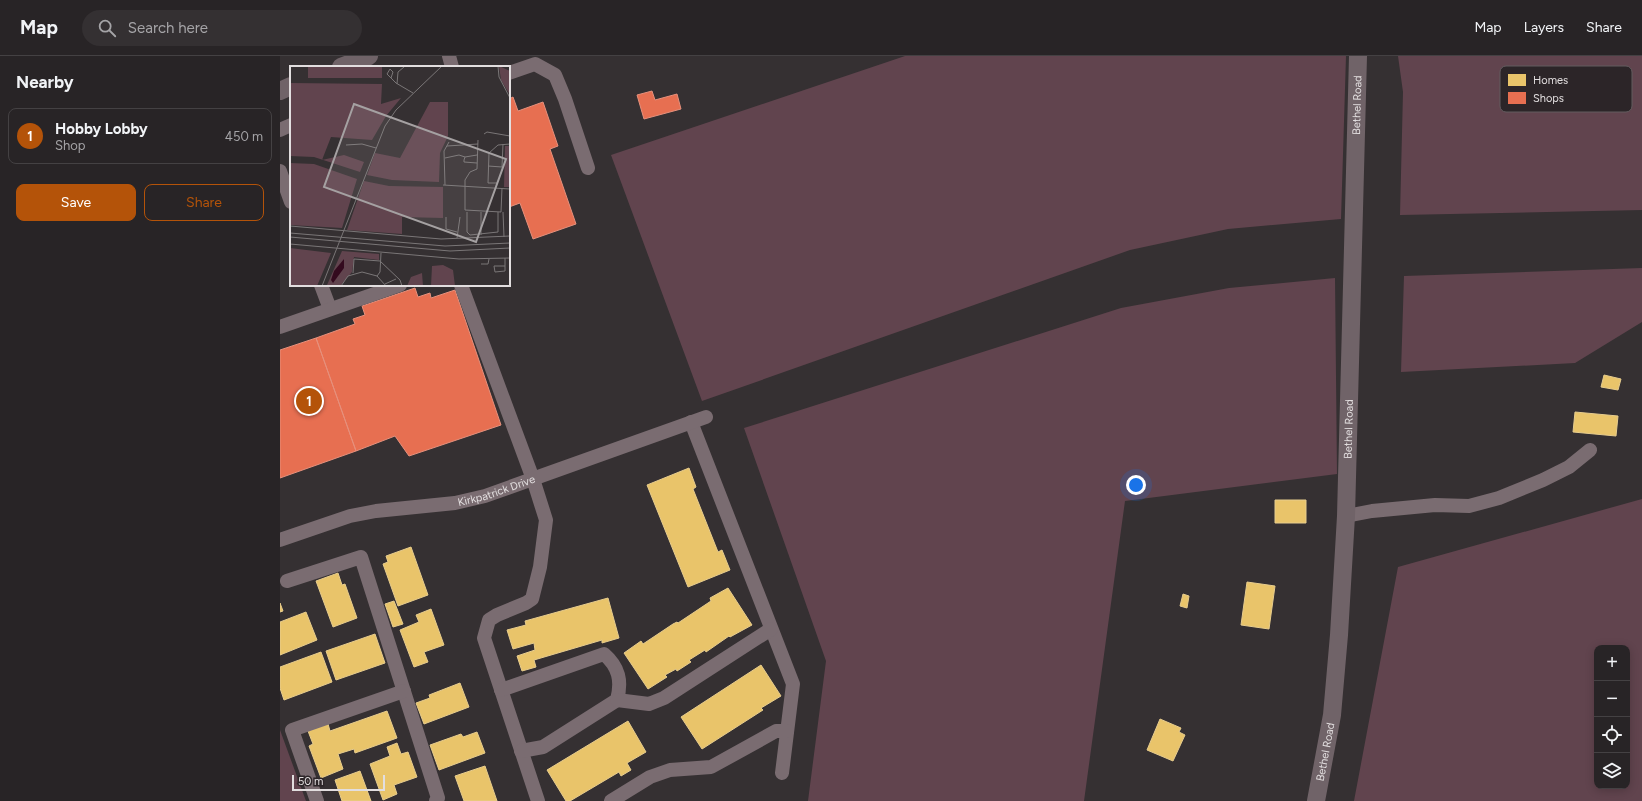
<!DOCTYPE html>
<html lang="en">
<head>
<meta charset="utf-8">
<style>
	:root { --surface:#282426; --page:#343032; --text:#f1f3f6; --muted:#a5a4a7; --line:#444143; --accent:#b45309 }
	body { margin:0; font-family:Figtree,sans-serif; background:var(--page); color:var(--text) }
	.controls { position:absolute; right:12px; bottom:12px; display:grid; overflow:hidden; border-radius:8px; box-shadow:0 2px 10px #0003 }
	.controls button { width:36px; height:36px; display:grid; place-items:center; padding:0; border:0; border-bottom:1px solid var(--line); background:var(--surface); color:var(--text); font:20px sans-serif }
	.scale { position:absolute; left:12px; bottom:10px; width:93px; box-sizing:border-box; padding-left:4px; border:2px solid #e2dedf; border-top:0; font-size:11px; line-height:14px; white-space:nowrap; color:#e2dedf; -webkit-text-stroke:3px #2c2528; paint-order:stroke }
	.you { position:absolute; left:856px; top:429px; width:14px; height:14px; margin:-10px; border:3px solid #fff; border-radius:50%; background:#1a73e8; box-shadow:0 0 0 6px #1a73e833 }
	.badge { display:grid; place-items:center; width:26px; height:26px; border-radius:50%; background:var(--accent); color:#fff; font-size:13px; font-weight:700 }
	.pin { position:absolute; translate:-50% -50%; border:2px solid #fff; box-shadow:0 1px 4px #0006 }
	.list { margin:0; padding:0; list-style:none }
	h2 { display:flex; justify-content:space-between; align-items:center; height:52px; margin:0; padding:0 16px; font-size:17px }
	h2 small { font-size:13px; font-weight:400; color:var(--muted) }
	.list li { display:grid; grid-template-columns:26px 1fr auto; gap:12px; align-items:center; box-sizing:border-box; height:56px; margin:0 8px 8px; padding:0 8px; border:1px solid var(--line); border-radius:8px }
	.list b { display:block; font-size:15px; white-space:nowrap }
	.list p { margin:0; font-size:13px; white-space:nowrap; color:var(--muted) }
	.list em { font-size:13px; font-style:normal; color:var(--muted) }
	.actions { display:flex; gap:8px; padding:12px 16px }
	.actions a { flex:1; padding:9px 0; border:1px solid var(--accent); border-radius:8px; text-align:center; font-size:14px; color:var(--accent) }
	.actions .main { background:var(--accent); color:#fff }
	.icon { flex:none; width:22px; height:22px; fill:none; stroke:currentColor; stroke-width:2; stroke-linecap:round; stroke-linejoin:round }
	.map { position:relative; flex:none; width:1362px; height:745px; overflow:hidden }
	header { display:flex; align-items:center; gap:24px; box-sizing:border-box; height:56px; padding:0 20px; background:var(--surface); border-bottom:1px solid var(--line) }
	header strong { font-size:19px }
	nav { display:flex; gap:22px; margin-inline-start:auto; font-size:14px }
	.search { width:280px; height:36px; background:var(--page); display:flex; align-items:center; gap:10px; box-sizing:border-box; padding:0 14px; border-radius:22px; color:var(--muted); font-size:15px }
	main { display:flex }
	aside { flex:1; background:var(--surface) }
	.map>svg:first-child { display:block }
	.green { fill:#61444e; fill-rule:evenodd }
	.homes { fill:#e9c46a; stroke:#e7cc8d }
	.shops { fill:#e76f51; stroke:#e6907c }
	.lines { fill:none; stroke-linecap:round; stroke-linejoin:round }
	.minor { stroke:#7a6c71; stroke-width:14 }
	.major { stroke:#706368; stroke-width:18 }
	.labels { text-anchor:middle; stroke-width:4; stroke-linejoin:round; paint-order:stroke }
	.street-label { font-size:11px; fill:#e2dedf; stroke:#2c2528 }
	.inset-road { fill:none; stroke:#7a7677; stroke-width:1 }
	.view { fill:#a5a1a2; fill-opacity:0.15; stroke:#a5a1a2; stroke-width:2 }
	.inset-edge { fill:none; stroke:#e2dedf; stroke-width:2 }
	.key { fill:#2c2528; stroke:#635c5f; stroke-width:1 }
	.key-label { font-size:11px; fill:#e2dedf }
</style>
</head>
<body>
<header>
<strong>Map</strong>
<div class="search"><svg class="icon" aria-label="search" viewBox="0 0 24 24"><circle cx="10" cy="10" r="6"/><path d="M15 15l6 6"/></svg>Search here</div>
<nav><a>Map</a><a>Layers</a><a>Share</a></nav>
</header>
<main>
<aside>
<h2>Nearby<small></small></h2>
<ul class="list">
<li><span class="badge">1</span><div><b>Hobby Lobby</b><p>Shop</p></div><em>450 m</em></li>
</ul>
<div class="actions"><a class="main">Save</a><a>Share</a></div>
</aside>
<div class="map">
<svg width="1362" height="745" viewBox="0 0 1362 745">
	<rect width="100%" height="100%" fill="#353032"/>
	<path class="green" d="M625,0H1066L1061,163L948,173L850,194L422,345L331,99Z
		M1118,0H1362V154L1120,159L1123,36Z
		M1362,212V266L1295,307L1121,316L1124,220Z
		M1055,222L1057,418L845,445L804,745H528L546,605L464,372L841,252L949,232Z
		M1362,443V745H1074L1118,511ZM1317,592H1347V730H1317Z
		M0,674L26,745H0Z"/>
	<path class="homes" d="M1324,319L1341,323L1338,334L1321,331Z
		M1295,356L1338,360L1336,380L1293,376Z
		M409,412L416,431L413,433L438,496L442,494L450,514L408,531L367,429Z
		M995,444H1026V467H995Z
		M131,491L148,539L118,550L103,508L108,506L106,500Z
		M58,517L62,529L65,528L77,562L53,571L36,525Z
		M967,526L995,530L989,573L961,569Z
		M448,532L472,569L450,581L449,580L426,596L425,594L409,604L411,606L397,615L396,613L385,619L387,621L368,633L344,597L361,585L363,588L393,568L397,566L398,567L431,545L430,542Z
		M903,538L909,540L907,552L900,550Z
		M328,542L339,582L322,587V584L254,604L256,611L242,615L237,600L255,594L254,587L233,593L227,574L246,569L245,565Z
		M114,545L123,568L113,571L105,548Z
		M0,547L3,555L0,556Z
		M151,553L164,589L144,596L148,606L134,611L120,574L139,566L136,559Z
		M26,556L37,584L0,599V566Z
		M95,578L105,607L56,624L46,595Z
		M41,596L52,626L4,644L0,632V611Z
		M481,609L501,640L481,652L483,654L422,693L401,661Z
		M180,627L189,651L144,668L136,647L150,642L149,639Z
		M107,655L117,682L75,697L74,693L58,698L63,713L41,722L29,690L33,688L28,675L48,668L50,675Z
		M880,663L901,672L899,676L905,679L893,705L867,694Z
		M348,665L366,696L347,707L351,714L341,720L339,716L290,745H286L267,714Z
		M197,676L205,697L159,714L150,689L181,678L183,681Z
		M117,687L121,698L128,696L137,721L114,729L117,738L103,744L90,708L110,700L107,691Z
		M205,710L217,745H184L175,720Z
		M80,715L91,745H62L55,724Z"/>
	<path class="shops" d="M372,35L375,44L397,38L401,53L364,63L357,39Z
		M233,41L238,55L263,46L278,90L270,93L296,168L253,183L240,147L229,151V43Z
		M135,232L138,241L150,237L151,242L175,234L221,369L129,400L115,380L76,395L36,282L75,268L73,263L85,259L82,250Z
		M36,282L76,395L0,422V294Z"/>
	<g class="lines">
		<g class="minor">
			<path d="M169,0L172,11"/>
			<path d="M229,17L255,8L275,19L285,43L308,112"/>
			<path d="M0,74L11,69"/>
			<path d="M0,115L11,146"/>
			<path d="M41,229L50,253"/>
			<path d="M181,229L253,423L266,464L260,511L252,543L246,547L217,559L209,564L204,582L258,745"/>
			<path d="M0,271L120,229"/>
			<path d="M411,366L513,628L502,717"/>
			<path d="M1066,460L1092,455L1155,449L1189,450L1219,442L1263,424L1289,411L1310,394"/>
			<path id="s1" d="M0,484L70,460L96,455L175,447L205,440L426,361"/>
			<path d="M7,525L81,501L158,742L156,745"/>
			<path d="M221,634L324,598C339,611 342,625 337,644L263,691L241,695"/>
			<path d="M337,644L369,648L384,642L491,573"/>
			<path d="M37,745L12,674L124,635"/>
			<path d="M331,745L370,721L390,714L431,711L496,675H507"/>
		</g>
		<g class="major">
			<path d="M61,11L89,0"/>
			<path d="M0,35L11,30"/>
			<path id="s2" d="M1036,745L1052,659L1059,579L1066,460L1078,0"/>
		</g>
	</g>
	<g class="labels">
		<g class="street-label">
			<text dy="4" stroke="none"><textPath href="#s2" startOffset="698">Bethel Road</textPath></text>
			<text dy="4" stroke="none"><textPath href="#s2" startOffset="374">Bethel Road</textPath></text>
			<text dy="4" stroke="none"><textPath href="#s1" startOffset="223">Kirkpatrick Drive</textPath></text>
			<text dy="4" stroke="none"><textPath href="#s2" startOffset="50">Bethel Road</textPath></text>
		</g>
	</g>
	<g transform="translate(10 10)">
		<rect width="220" height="220" fill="#353032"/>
		<path d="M18,0H92V12H18ZM209,0L220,5V29L211,14ZM0,17L92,18L91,38L111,32L96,50L82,74L41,71L32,94L54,89L74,96L70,106L24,91L0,90ZM140,36H158V70L150,87L149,116L102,114L77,109L85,87L110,92ZM215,80H220V121H214ZM0,97L24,98L67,113L52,162L0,159ZM74,115L99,120L153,121V152L112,151V168L57,164ZM0,182L41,187L27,220H0ZM52,185L89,188V194L64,191L62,206L50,220L37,219ZM153,199L163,204L165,220H141L142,200ZM132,207L133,220H117L121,211Z" fill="#61444e"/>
		<path d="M54,193V202L43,217L41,214L44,205Z" fill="#340a1e"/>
		<path class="inset-road" d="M208,0L209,11L220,32M101,12L97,8L100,3L103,6L101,12L106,17L123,27M107,18L108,6L114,1M194,68L197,66L220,70M188,74L187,103L180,106L175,114V144L211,146L212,122M56,79L72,78L86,82M157,80L188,78M155,92L169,89L175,91M187,97L174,96V94L175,91L187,89M198,100L212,101L213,78M207,117H198L199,87L208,79L220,78M153,119L220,123M155,119L154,85L159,76M177,146V166L180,169L208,166V146M191,146V169M213,146L214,171M156,151V163L167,166M0,160L151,173L220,170M0,167L155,180L220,177M0,171L160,185L220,182M167,172L170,151M0,178L169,193L220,192M215,192V205L205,206L204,200H215M191,198H198L199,193M63,207L64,193L90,195L110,214L112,220M87,210L90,206L91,187M95,218L106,213M32,220L95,60L106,44L152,0M51,220L58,210L72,206L87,210L96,220"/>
		<path class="view" d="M64,38L216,93L186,176L34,121Z"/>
		<rect width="220" height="220" class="inset-edge"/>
	</g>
	<rect x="1220" y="10" width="132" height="46" rx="6" class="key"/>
	<rect x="1228" y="18" width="18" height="12" fill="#e9c46a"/>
	<rect x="1228" y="36" width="18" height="12" fill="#e76f51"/>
	<g class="key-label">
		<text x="1253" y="28">Homes</text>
		<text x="1253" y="46">Shops</text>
	</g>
</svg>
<div class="controls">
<button>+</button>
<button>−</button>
<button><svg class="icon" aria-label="locate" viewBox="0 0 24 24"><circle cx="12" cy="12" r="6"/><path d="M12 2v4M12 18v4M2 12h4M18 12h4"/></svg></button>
<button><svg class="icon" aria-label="layers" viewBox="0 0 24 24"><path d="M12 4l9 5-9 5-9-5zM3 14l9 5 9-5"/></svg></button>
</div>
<div class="scale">50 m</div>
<div class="you"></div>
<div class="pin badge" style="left:29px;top:345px">1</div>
</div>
</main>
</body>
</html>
